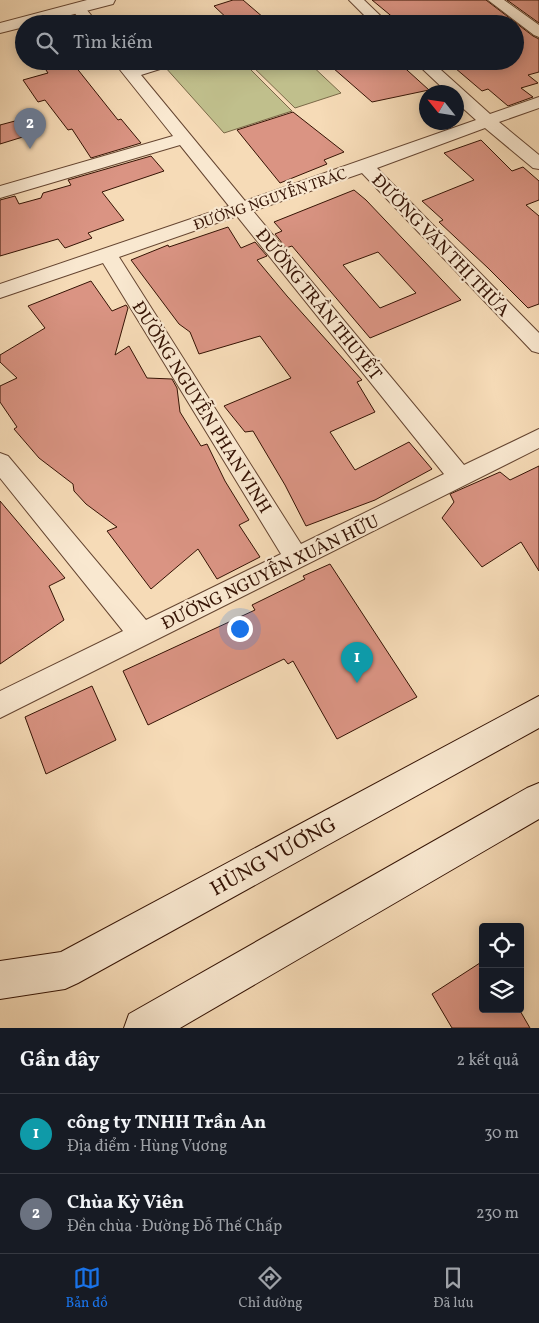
<!DOCTYPE html>
<html lang="vi">
<head>
<meta charset="utf-8">
<style>
	:root { --surface:#171b24; --page:#242831; --text:#f1f3f6; --muted:#9ea1a6; --line:#363941; --accent:#1a73e8 }
	body { margin:0; font-family:Vollkorn,serif; background:var(--page); color:var(--text) }
	.controls { position:absolute; right:15px; bottom:15px; display:grid; overflow:hidden; border-radius:5px; box-shadow:0 2px 12px #0003 }
	.controls button { width:45px; height:45px; display:grid; place-items:center; padding:0; border:0; border-bottom:1px solid var(--line); background:var(--surface); color:var(--text); font:25px sans-serif }
	.compass { position:absolute; left:419px; top:85px; width:45px; height:45px; border-radius:50%; background:var(--surface); box-shadow:0 2px 12px #0003; rotate:300deg }
	.you { position:absolute; left:239px; top:628px; width:18px; height:18px; margin:-12px; border:4px solid #fff; border-radius:50%; background:#1a73e8; box-shadow:0 0 0 8px #1a73e833 }
	.badge { display:grid; place-items:center; width:32px; height:32px; border-radius:50%; background:var(--accent); color:#fff; font-size:16px; font-weight:700 }
	.pin { position:absolute; translate:-50% -41px; filter:drop-shadow(0 1px 2px #0008) }
	.pin::after { content:''; position:absolute; top:26px; width:18px; height:15px; background:inherit; clip-path:polygon(0 0,100% 0,50% 100%) }
	.list { margin:0; padding:0; list-style:none }
	h2 { display:flex; justify-content:space-between; align-items:center; height:65px; margin:0; padding:0 20px; font-size:21px }
	h2 small { font-size:16px; font-weight:400; color:var(--muted) }
	.list li { display:grid; grid-template-columns:32px 1fr auto; gap:15px; align-items:center; box-sizing:border-box; height:80px; padding:0 20px; border-top:1px solid var(--line) }
	.list b { display:block; font-size:19px; white-space:nowrap }
	.list p { margin:0; font-size:16px; white-space:nowrap; color:var(--muted) }
	.list em { font-size:16px; font-style:normal; color:var(--muted) }
	.icon { flex:none; width:28px; height:28px; fill:none; stroke:currentColor; stroke-width:2; stroke-linecap:round; stroke-linejoin:round }
	.map { position:relative; flex:none; width:539px; height:1028px; overflow:hidden }
	.search { position:absolute; background:var(--surface); box-shadow:0 2px 12px #0003; left:15px; right:15px; top:15px; height:55px; display:flex; align-items:center; gap:12px; box-sizing:border-box; padding:0 18px; border-radius:28px; color:var(--muted); font-size:19px }
	.sheet { height:225px; background:var(--surface) }
	nav { display:flex; justify-content:space-around; align-items:center; box-sizing:border-box; height:70px; border-top:1px solid var(--line); background:var(--surface); font-size:14px; color:var(--muted) }
	nav a { display:grid; justify-items:center; gap:2px }
	nav .on { color:var(--accent) }
	.map>svg:first-child { display:block }
	.green { fill:#c0bf8c; stroke:#7a6948 }
	.building { fill:#da9483; stroke:#351304; fill-rule:evenodd }
	.lines { fill:none; stroke-linecap:round; stroke-linejoin:round }
	.minor-casing { stroke:#654531; stroke-width:2 }
	.tertiary-casing { stroke:#654531; stroke-width:2 }
	.secondary-casing { stroke:#351304; stroke-width:2 }
	.minor { fill:#f9e8d0; fill-rule:evenodd }
	.tertiary { fill:#f9e8d0; fill-rule:evenodd }
	.secondary { fill:#f9e8d0; fill-rule:evenodd }
	.labels { text-anchor:middle; stroke-width:4.5; stroke-linejoin:round; paint-order:stroke }
	.far-street-label { font-size:15px; fill:#351304; stroke:#f9e8d0 }
	.street-label { font-size:18px; fill:#351304; stroke:#f9e8d0 }
	.near-street-label { font-size:21px; fill:#351304; stroke:#f9e8d0 }
</style>
</head>
<body>
<div class="map">
<svg width="539" height="1028" viewBox="0 0 539 1028">
	<rect width="100%" height="100%" fill="#f6dbb7"/>
	<filter id="stains"><feTurbulence type="fractalNoise" baseFrequency=".004" numOctaves="4"/><feColorMatrix values="0 0 0 0 .2 0 0 0 0 .09 0 0 0 0 .02 0 0 0 .5 -.17"/></filter>
	<radialGradient id="worn" r=".72"><stop offset=".6" stop-color="#630" stop-opacity="0"/><stop offset="1" stop-color="#630" stop-opacity=".3"/></radialGradient>
	<path class="green" d="M184,61H242L292,111L224,133L165,67Z
		M247,61H307L341,93L295,108Z"/>
	<path class="building" d="M233,0H243L271,24H239L235,21L231,22L214,6Z
		M372,0H486L533,36L539,39V72L528,75L538,83L521,88L533,97L508,106L488,89L482,91L455,68L476,61H515V24H441L440,16L415,24H401Z
		M507,0H539V23Z
		M40,61H71L118,120L121,119L141,143L91,158L72,129L68,130L45,100L38,102L23,80L48,73Z
		M325,61H397L429,90L372,102Z
		M293,112L344,152L324,160L327,164L280,183L237,130Z
		M15,121L26,136L0,144V125Z
		M481,140L512,171L523,167L539,181V200L526,205L539,216V304L528,308L488,268L439,222L443,220L422,201L474,180L444,153Z
		M151,156L164,171L102,192L124,220L88,233L92,238L65,248L58,239L0,256V200L15,196L19,204L41,198L43,193L71,185L68,180Z
		M354,190L366,200L461,300L370,338L292,246L286,248L275,234L282,231L274,222ZM378,252L416,293L380,308L343,265Z
		M228,227L241,248L255,242L267,256L257,260L287,296L362,380L357,382L375,412L330,432L355,470L409,442L432,469L375,500L306,526L285,485L253,431L245,432L224,406L291,378L260,336L199,354L190,332L179,324L131,260L168,245L169,247Z
		M91,281L112,311L126,305L128,308L115,355L129,346L147,378L172,379L177,388L180,412L201,446L207,444L225,481L249,520L239,525L260,557L217,579L198,549L151,589L107,531L117,527L86,504L74,491L73,484L39,458L14,429L17,427L0,402V386L17,378L0,362V355L45,328L28,306Z
		M539,466V571L521,542L482,567L442,518L454,502L450,494L500,472L510,480Z
		M0,501L65,578L49,586L64,620L0,664Z
		M330,564L417,697L337,739L293,661L288,664L284,659L148,725L123,671L255,610L252,605L305,579L303,576Z
		M92,686L116,740L46,774L25,717Z
		M483,961V1009H519L530,1028H452L432,994Z"/>
	<g class="lines">
		<g class="minor-casing">
			<path id="minor" d="M349,0H364L389,24H373Z
				M488,0H504L539,25V37L534,35Z
				M78,4L83,5L98,24H83L71,8L73,5Z
				M113,61H129L134,67L153,61H178L176,64L141,75L245,201L476,120L456,102V92H447L414,61H431L490,114L539,97V108L499,122L539,155V169L533,168L485,128L377,168L539,333V353L532,351L362,173L253,211L464,465L539,429V448L0,718V691L123,631L0,478V453L8,456L146,620L281,554L103,263L0,298V284L229,206L180,145L0,198V186L173,136ZM237,216L444,474L301,544L119,257Z"/>
		</g>
		<g class="tertiary-casing">
			<path id="tertiary" d="M87,0H115L113,4L36,24H24V27L0,33V23Z"/>
		</g>
		<g class="secondary-casing">
			<path id="secondary" d="M539,696V728L78,983L65,989L0,999V961L61,952Z
				M539,783V819L180,1028H124L129,1014L527,788Z"/>
		</g>
		<use href="#minor" class="minor"/>
		<use href="#tertiary" class="tertiary"/>
		<use href="#secondary" class="secondary"/>
	</g>
	<g class="labels">
		<g class="far-street-label">
			<text transform="translate(270 199) rotate(-19)" y="5">ĐƯỜNG NGUYỄN TRÁC</text>
		</g>
		<g class="street-label">
			<text transform="translate(441 245) rotate(46)" y="6">ĐƯỜNG VĂN THỊ THỪA</text>
			<text transform="translate(319 304) rotate(51)" y="6">ĐƯỜNG TRẦN THUYẾT</text>
			<text transform="translate(202 407) rotate(58)" y="6">ĐƯỜNG NGUYỄN PHAN VINH</text>
			<text transform="translate(270 572) rotate(-26)" y="6">ĐƯỜNG NGUYỄN XUÂN HỮU</text>
		</g>
		<g class="near-street-label">
			<text transform="translate(273 856) rotate(-29)" y="7">HÙNG VƯƠNG</text>
		</g>
	</g>
	<rect width="100%" height="100%" filter="url(#stains)"/>
	<rect width="100%" height="100%" fill="url(#worn)"/>
</svg>
<div class="controls">
<button><svg class="icon" aria-label="locate" viewBox="0 0 24 24"><circle cx="12" cy="12" r="6"/><path d="M12 2v4M12 18v4M2 12h4M18 12h4"/></svg></button>
<button><svg class="icon" aria-label="layers" viewBox="0 0 24 24"><path d="M12 4l9 5-9 5-9-5zM3 14l9 5 9-5"/></svg></button>
</div>
<svg class="compass" viewBox="-18 -18 36 36"><path d="M0-13l5 13h-10z" fill="#e53935"/><path d="M0 13l5-13h-10z" fill="#9ea1a6"/></svg>
<div class="you"></div>
<div class="pin badge" style="left:357px;top:683px;background:#0f9aa8">1</div>
<div class="pin badge" style="left:30px;top:149px;background:#6b7280">2</div>
<div class="search"><svg class="icon" aria-label="search" viewBox="0 0 24 24"><circle cx="10" cy="10" r="6"/><path d="M15 15l6 6"/></svg>Tìm kiếm</div>
</div>
<section class="sheet">
<h2>Gần đây<small>2 kết quả</small></h2>
<ul class="list">
<li><span class="badge" style="background:#0f9aa8">1</span><div><b>công ty TNHH Trần An</b><p>Địa điểm · Hùng Vương</p></div><em>30 m</em></li>
<li><span class="badge" style="background:#6b7280">2</span><div><b>Chùa Kỳ Viên</b><p>Đền chùa · Đường Đỗ Thế Chấp</p></div><em>230 m</em></li>
</ul>
</section>
<nav>
<a class="on"><svg class="icon" aria-label="map" viewBox="0 0 24 24"><path d="M3 6l6-2 6 2 6-2v14l-6 2-6-2-6 2zM9 4v14M15 6v14"/></svg>Bản đồ</a>
<a><svg class="icon" aria-label="directions" viewBox="0 0 24 24"><path d="M12 3l9 9-9 9-9-9zM9 14v-3h6M13 9l2 2-2 2"/></svg>Chỉ đường</a>
<a><svg class="icon" aria-label="saved" viewBox="0 0 24 24"><path d="M7 4h10v16l-5-4-5 4z"/></svg>Đã lưu</a>
</nav>
</body>
</html>
